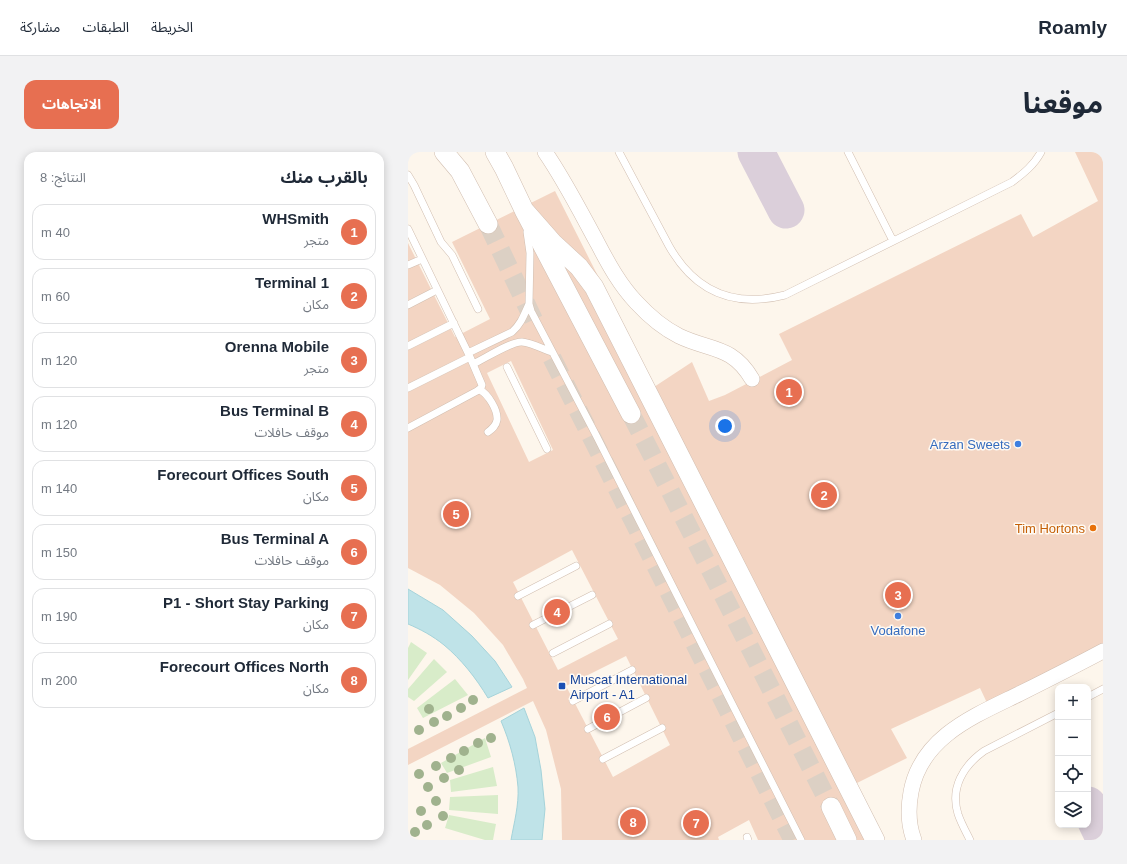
<!DOCTYPE html>
<html lang="ar">
<head>
<meta charset="utf-8">
<style>
	:root { --surface:#fff; --page:#f2f2f3; --text:#1f2937; --muted:#747a83; --line:#e0e1e3; --accent:#e76f51 }
	body { margin:0; font-family:Helvetica,"Noto Sans Arabic",sans-serif; background:var(--page); color:var(--text); direction:rtl }
	.controls { position:absolute; right:12px; bottom:12px; display:grid; overflow:hidden; border-radius:8px; box-shadow:0 2px 10px #0003 }
	.controls button { width:36px; height:36px; display:grid; place-items:center; padding:0; border:0; border-bottom:1px solid var(--line); background:var(--surface); color:var(--text); font:20px sans-serif }
	.you { position:absolute; left:317px; top:274px; width:14px; height:14px; margin:-10px; border:3px solid #fff; border-radius:50%; background:#1a73e8; box-shadow:0 0 0 6px #1a73e833 }
	.badge { display:grid; place-items:center; width:26px; height:26px; border-radius:50%; background:var(--accent); color:#fff; font-size:13px; font-weight:700 }
	.pin { position:absolute; translate:-50% -50%; border:2px solid #fff; box-shadow:0 1px 4px #0006 }
	.list { margin:0; padding:0; list-style:none }
	h2 { display:flex; justify-content:space-between; align-items:center; height:52px; margin:0; padding:0 16px; font-size:17px }
	h2 small { font-size:13px; font-weight:400; color:var(--muted) }
	.list li { display:grid; grid-template-columns:26px 1fr auto; gap:12px; align-items:center; box-sizing:border-box; height:56px; margin:0 8px 8px; padding:0 8px; border:1px solid var(--line); border-radius:12px }
	.list b { display:block; font-size:15px; white-space:nowrap }
	.list p { margin:0; font-size:13px; white-space:nowrap; color:var(--muted) }
	.list em { font-size:13px; font-style:normal; color:var(--muted) }
	.icon { flex:none; width:22px; height:22px; fill:none; stroke:currentColor; stroke-width:2; stroke-linecap:round; stroke-linejoin:round }
	.map { position:relative; flex:none; width:695px; height:688px; overflow:hidden; direction:ltr; border-radius:12px }
	header { display:flex; align-items:center; gap:24px; box-sizing:border-box; height:56px; padding:0 20px; background:var(--surface); border-bottom:1px solid var(--line) }
	header strong { font-size:19px }
	nav { display:flex; gap:22px; margin-inline-start:auto; font-size:14px }
	.intro { display:flex; align-items:center; justify-content:space-between; box-sizing:border-box; height:96px; padding:0 24px }
	h1 { margin:0; font-size:28px }
	.button { padding:10px 18px; border-radius:12px; background:var(--accent); color:#fff; font-size:14px; font-weight:700 }
	main { display:flex; gap:24px; padding:0 24px }
	aside { flex:1; background:var(--surface); border-radius:12px; box-shadow:0 2px 10px #0003 }
	.map>svg:first-child { display:block }
	.green { fill:#d8ecc9 }
	.water { fill:#bfe3e8; stroke:#a5d3da }
	.lines { fill:none; stroke-linecap:round; stroke-linejoin:round }
	.taxiway { stroke:#dbcfda; stroke-width:37 }
	.building { fill:#f3d5c3; fill-rule:evenodd }
	.tertiary-tunnel { stroke:#dcd0c4; stroke-width:19; stroke-dasharray:19 10; stroke-linecap:butt }
	.service-casing { stroke:#d1beb0; stroke-width:8 }
	.minor-casing { stroke:#d1beb0; stroke-width:16 }
	.tertiary-casing { stroke:#d1beb0; stroke-width:20 }
	.service { stroke:#fff; stroke-width:7 }
	.minor { stroke:#fff; stroke-width:15 }
	.tertiary { stroke:#fff; stroke-width:19 }
	.tree { fill:#a0b28e }
	.shop-dot { fill:#3f7fe0; stroke:#fffaf3; stroke-width:1.5 }
	.food-dot { fill:#e8710a; stroke:#fffaf3; stroke-width:1.5 }
	.transit-dot { fill:#1a4fb4; stroke:#fffaf3; stroke-width:1.5 }
	.labels { text-anchor:middle; stroke-width:3; stroke-linejoin:round; paint-order:stroke }
	.shop-label { font-size:13px; fill:#366cbe; stroke:#fffaf3; text-anchor:end }
	.food-label { font-size:13px; fill:#c56008; stroke:#fffaf3; text-anchor:end }
	.transit-label { font-size:13px; fill:#164399; stroke:#fffaf3; text-anchor:start }
</style>
</head>
<body>
<header>
<strong>Roamly</strong>
<nav><a>الخريطة</a><a>الطبقات</a><a>مشاركة</a></nav>
</header>
<div class="intro"><h1>موقعنا</h1><a class="button">الاتجاهات</a></div>
<main>
<div class="map">
<svg width="695" height="688" viewBox="0 0 695 688">
	<rect width="100%" height="100%" fill="#fdf6ec"/>
	<path class="green" d="M3,490L19,501L0,528V496Z
		M26,507L39,520L6,549L0,545V537Z
		M47,527L60,543L15,566L9,556Z
		M77,586L83,605L39,621L33,611Z
		M85,615L89,634L43,640L42,628Z
		M90,643V662L41,658L42,645Z
		M41,663L88,672L85,688H77L37,676Z"/>
	<path class="water" d="M0,437L35,458L64,484L87,509L104,535L80,546C68,526 53,507 36,493C25,484 12,477 0,472Z
		M116,556L127,585L133,618L137,657L134,688H103C106,671 111,653 110,635C108,612 102,590 93,569Z"/>
	<g class="lines">
		<path class="taxiway" d="M348,0L378,58
			M680,653L695,684"/>
	</g>
	<path class="building" d="M667,0H695V494L580,553L572,536L483,577L499,606L445,633L475,688H350L341,668L310,685L311,688H154L153,637L138,578L125,549L0,613V597L119,536L115,527L95,493L66,461L32,433L0,416V91L47,185L82,167L44,90L147,39L246,235L284,210L301,249L317,243L384,208L371,182L613,62L625,85L690,49ZM103,209L145,298L121,310L79,221ZM164,398L210,487L150,518L105,430ZM218,504L262,593L205,625L158,534Z"/>
	<g class="lines">
		<path class="tertiary-tunnel" d="M80,72L129,175
			M144,206L385,688
			M223,262L423,655"/>
		<g class="service-casing">
			<path id="service" d="M211,0L261,94C287,140 326,156 377,143L604,30C616,21 626,13 633,0
				M440,0L485,89
				M0,23L6,33L33,90L44,103L70,157
				M0,77L62,205L74,233L73,236L69,239L0,276
				M119,80L122,101L121,152L123,159L189,285L393,688
				M0,113L14,107
				M0,153L29,138
				M0,194L46,171
				M60,201L104,180C113,172 116,163 121,152
				M65,212C76,207 104,189 114,190C124,191 135,197 144,200
				M99,215L139,297
				M0,236L62,205
				M72,238C80,242 90,258 89,268C88,274 84,277 80,280
				M110,444L168,414
				M125,473L184,443
				M145,501L201,472
				M680,545L695,537
				M165,549L224,518
				M180,577L238,546
				M195,607L254,576
				M339,685L340,688
				M562,688C558,680 553,671 550,662C542,636 555,614 576,599L650,561"/>
		</g>
		<g class="minor-casing">
			<path id="minor" d="M137,0C157,29 173,61 190,92C201,113 212,133 228,150C240,163 255,176 271,184C302,199 324,193 344,227
				M506,688C500,672 500,656 503,640C513,585 566,564 611,542C639,528 667,514 695,499"/>
		</g>
		<g class="tertiary-casing">
			<path id="tertiary" d="M36,0L52,19L80,72
				M87,0L96,16L116,58L223,262
				M116,58L145,91L171,115L186,135L467,688
				M423,655L439,688"/>
		</g>
		<use href="#service" class="service"/>
		<use href="#minor" class="minor"/>
		<use href="#tertiary" class="tertiary"/>
	</g>
	<g class="tree">
		<circle cx="65" cy="548" r="5"/>
		<circle cx="53" cy="556" r="5"/>
		<circle cx="21" cy="557" r="5"/>
		<circle cx="39" cy="564" r="5"/>
		<circle cx="26" cy="570" r="5"/>
		<circle cx="11" cy="578" r="5"/>
		<circle cx="83" cy="586" r="5"/>
		<circle cx="70" cy="591" r="5"/>
		<circle cx="56" cy="599" r="5"/>
		<circle cx="43" cy="606" r="5"/>
		<circle cx="28" cy="614" r="5"/>
		<circle cx="51" cy="618" r="5"/>
		<circle cx="11" cy="622" r="5"/>
		<circle cx="36" cy="626" r="5"/>
		<circle cx="20" cy="635" r="5"/>
		<circle cx="28" cy="649" r="5"/>
		<circle cx="13" cy="659" r="5"/>
		<circle cx="35" cy="664" r="5"/>
		<circle cx="19" cy="673" r="5"/>
		<circle cx="7" cy="680" r="5"/>
	</g>
	<g class="shop-dot">
		<circle cx="610" cy="292" r="4"/>
		<circle cx="490" cy="464" r="4"/>
	</g>
	<circle class="food-dot" cx="685" cy="376" r="4"/>
	<rect class="transit-dot" x="150" y="530" width="8" height="8" rx="2"/>
	<g class="labels">
		<g class="shop-label">
			<text x="602" y="297">Arzan Sweets</text>
			<text x="490" y="483" text-anchor="middle">Vodafone</text>
		</g>
		<g class="food-label">
			<text x="677" y="381">Tim Hortons</text>
		</g>
		<g class="transit-label">
			<text x="162" y="532">Muscat International<tspan x="162" dy="15">Airport - A1</tspan></text>
		</g>
	</g>
</svg>
<div class="controls">
<button>+</button>
<button>−</button>
<button><svg class="icon" aria-label="locate" viewBox="0 0 24 24"><circle cx="12" cy="12" r="6"/><path d="M12 2v4M12 18v4M2 12h4M18 12h4"/></svg></button>
<button><svg class="icon" aria-label="layers" viewBox="0 0 24 24"><path d="M12 4l9 5-9 5-9-5zM3 14l9 5 9-5"/></svg></button>
</div>
<div class="you"></div>
<div class="pin badge" style="left:381px;top:240px">1</div>
<div class="pin badge" style="left:416px;top:343px">2</div>
<div class="pin badge" style="left:490px;top:443px">3</div>
<div class="pin badge" style="left:149px;top:460px">4</div>
<div class="pin badge" style="left:48px;top:362px">5</div>
<div class="pin badge" style="left:199px;top:565px">6</div>
<div class="pin badge" style="left:288px;top:671px">7</div>
<div class="pin badge" style="left:225px;top:670px">8</div>
</div>
<aside>
<h2>بالقرب منك<small>النتائج: 8</small></h2>
<ul class="list">
<li><span class="badge">1</span><div><b>WHSmith</b><p>متجر</p></div><em>40 m</em></li>
<li><span class="badge">2</span><div><b>Terminal 1</b><p>مكان</p></div><em>60 m</em></li>
<li><span class="badge">3</span><div><b>Orenna Mobile</b><p>متجر</p></div><em>120 m</em></li>
<li><span class="badge">4</span><div><b>Bus Terminal B</b><p>موقف حافلات</p></div><em>120 m</em></li>
<li><span class="badge">5</span><div><b>Forecourt Offices South</b><p>مكان</p></div><em>140 m</em></li>
<li><span class="badge">6</span><div><b>Bus Terminal A</b><p>موقف حافلات</p></div><em>150 m</em></li>
<li><span class="badge">7</span><div><b>P1 - Short Stay Parking</b><p>مكان</p></div><em>190 m</em></li>
<li><span class="badge">8</span><div><b>Forecourt Offices North</b><p>مكان</p></div><em>200 m</em></li>
</ul>
</aside>
</main>
</body>
</html>
